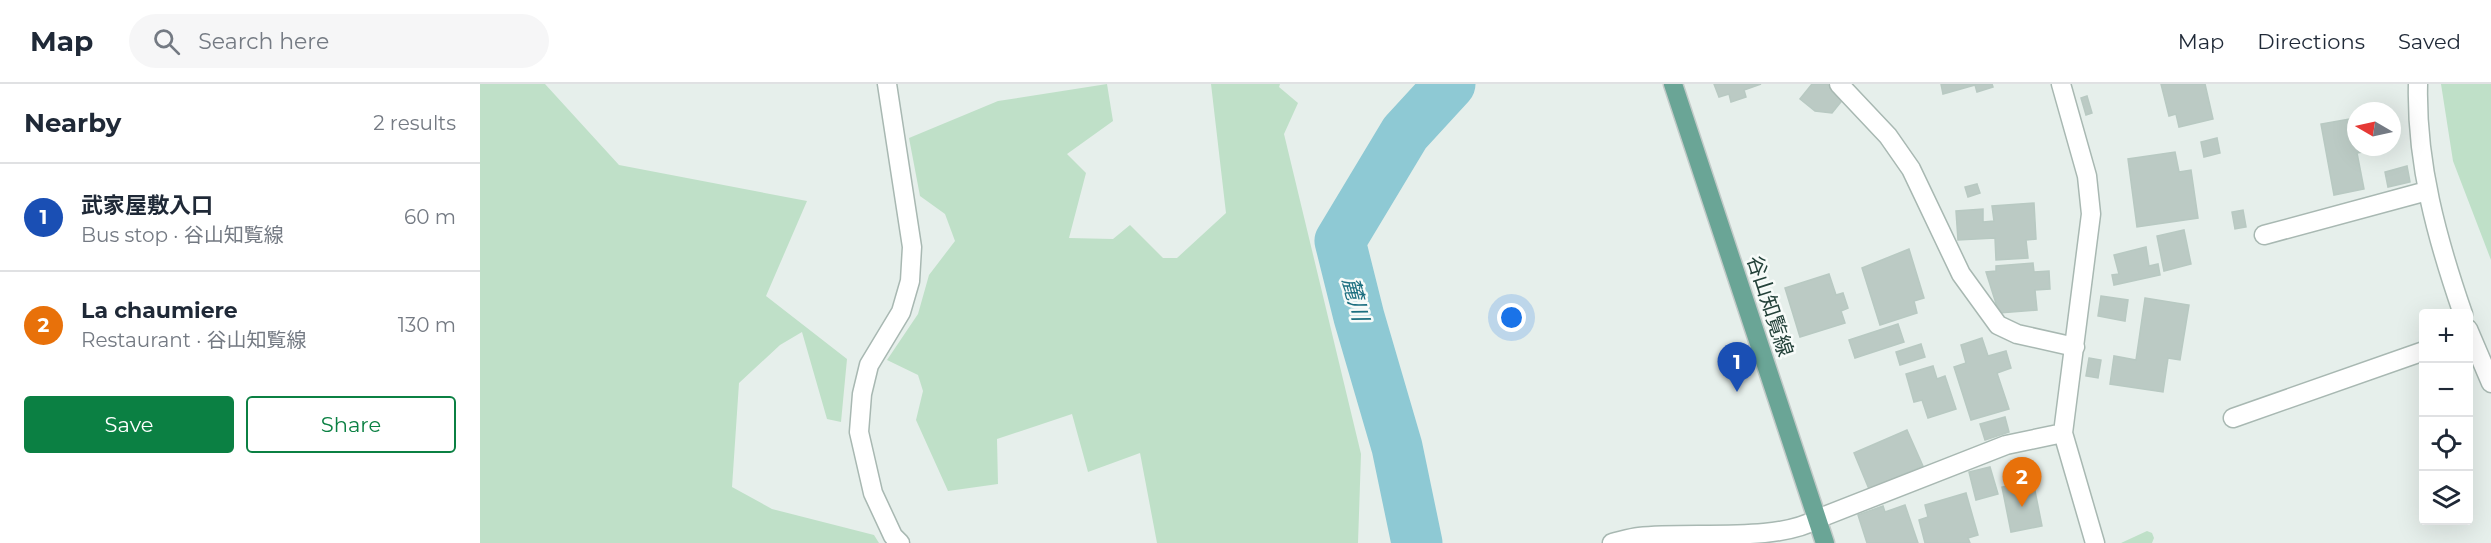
<!DOCTYPE html>
<html lang="en">
<head>
<meta charset="utf-8">
<style>
	:root { --surface:#fff; --page:#f6f6f7; --text:#1f2937; --muted:#747a83; --line:#e0e1e3; --accent:#0b8043 }
	body { margin:0; font-family:Montserrat,"Noto Sans JP",sans-serif; background:var(--page); color:var(--text) }
	.controls { position:absolute; right:18px; bottom:18px; display:grid; overflow:hidden; border-radius:6px; box-shadow:0 6px 24px #0002 }
	.controls button { width:54px; height:54px; display:grid; place-items:center; padding:0; border:0; border-bottom:2px solid var(--line); background:var(--surface); color:var(--text); font:30px sans-serif }
	.compass { position:absolute; left:1867px; top:18px; width:54px; height:54px; border-radius:50%; background:var(--surface); box-shadow:0 6px 24px #0002; rotate:279deg }
	.you { position:absolute; left:1032px; top:234px; width:21px; height:21px; margin:-15px; border:4px solid #fff; border-radius:50%; background:#1a73e8; box-shadow:0 0 0 9px #1a73e833 }
	.badge { display:grid; place-items:center; width:39px; height:39px; border-radius:50%; background:var(--accent); color:#fff; font-size:20px; font-weight:700 }
	.pin { position:absolute; translate:-50% -50px; filter:drop-shadow(0 2px 3px #0008) }
	.pin::after { content:''; position:absolute; top:32px; width:21px; height:18px; background:inherit; clip-path:polygon(0 0,100% 0,50% 100%) }
	.list { margin:0; padding:0; list-style:none }
	h2 { display:flex; justify-content:space-between; align-items:center; height:78px; margin:0; padding:0 24px; font-size:26px }
	h2 small { font-size:20px; font-weight:400; color:var(--muted) }
	.list li { display:grid; grid-template-columns:39px 1fr auto; gap:18px; align-items:center; box-sizing:border-box; height:108px; padding:0 24px; border-top:2px solid var(--line) }
	.list b { display:block; font-size:22px; white-space:nowrap }
	.list p { margin:0; font-size:20px; white-space:nowrap; color:var(--muted) }
	.list em { font-size:20px; font-style:normal; color:var(--muted) }
	.actions { display:flex; gap:12px; padding:18px 24px }
	.actions a { flex:1; padding:14px 0; border:2px solid var(--accent); border-radius:6px; text-align:center; font-size:21px; color:var(--accent) }
	.actions .main { background:var(--accent); color:#fff }
	.icon { flex:none; width:33px; height:33px; fill:none; stroke:currentColor; stroke-width:2; stroke-linecap:round; stroke-linejoin:round }
	.map { position:relative; flex:none; width:2011px; height:459px; overflow:hidden }
	header { display:flex; align-items:center; gap:36px; box-sizing:border-box; height:84px; padding:0 30px; background:var(--surface); border-bottom:2px solid var(--line) }
	header strong { font-size:28px }
	nav { display:flex; gap:33px; margin-inline-start:auto; font-size:21px }
	.search { width:420px; height:54px; background:var(--page); display:flex; align-items:center; gap:15px; box-sizing:border-box; padding:0 21px; border-radius:33px; color:var(--muted); font-size:22px }
	main { display:flex }
	aside { flex:1; background:var(--surface) }
	.map>svg:first-child { display:block }
	.green { fill:#bfe0c8 }
	.lines { fill:none; stroke-linecap:round; stroke-linejoin:round }
	.river { stroke:#8ec9d4; stroke-width:51 }
	.building { fill:#bbcac4; stroke:#b8c9c2; stroke-width:1.5 }
	.minor-casing { stroke:#a8b8b2; stroke-width:21 }
	.major-casing { stroke:#c2cac8; stroke-width:21 }
	.minor { stroke:#fff; stroke-width:18 }
	.major { stroke:#6aa596; stroke-width:18 }
	.labels { text-anchor:middle; stroke-width:5; stroke-linejoin:round; paint-order:stroke }
	.street-label { font-size:21px; fill:#24423a; stroke:#f7fbf9 }
	.water-label { font-size:22px; font-style:italic; fill:#1c6f80; stroke:#f7fbf9 }
</style>
</head>
<body>
<header>
<strong>Map</strong>
<div class="search"><svg class="icon" aria-label="search" viewBox="0 0 24 24"><circle cx="10" cy="10" r="6"/><path d="M15 15l6 6"/></svg>Search here</div>
<nav><a>Map</a><a>Directions</a><a>Saved</a></nav>
</header>
<main>
<aside>
<h2>Nearby<small>2 results</small></h2>
<ul class="list">
<li><span class="badge" style="background:#1a4fb4">1</span><div><b>武家屋敷入口</b><p>Bus stop · 谷山知覧線</p></div><em>60 m</em></li>
<li><span class="badge" style="background:#e8710a">2</span><div><b>La chaumiere</b><p>Restaurant · 谷山知覧線</p></div><em>130 m</em></li>
</ul>
<div class="actions"><a class="main">Save</a><a>Share</a></div>
</aside>
<div class="map">
<svg width="2011" height="459" viewBox="0 0 2011 459">
	<rect width="100%" height="100%" fill="#e6efeb"/>
	<path class="green" d="M0,0H65L139,81L327,117L286,212L367,275L361,338L347,335L322,248L300,261L259,299L252,403L292,425L394,451L399,459H0Z
		M627,0L633,37L587,70L606,89L589,154L633,155L650,141L683,174H697L746,129L731,0H800L799,3L818,19L804,50L881,370L878,459H677L660,369L608,388L592,330L517,355L518,400L468,407L436,336L443,307L438,291L407,276L438,230L449,191L475,157L465,130L440,112L429,54L518,17Z
		M1961,0H2011V176L1973,77Z
		M1667,447L1672,449L1674,454L1672,459H1641Z"/>
	<g class="lines">
		<path class="river" d="M937,459L917,363L879,233L860,157L925,49L970,0"/>
	</g>
	<path class="building" d="M1234,0H1281L1264,6L1266,13L1251,18L1249,10L1239,13Z
		M1332,0H1347L1364,14L1352,29L1335,27L1320,15Z
		M1461,0H1512L1513,3L1497,8L1495,1L1463,10Z
		M1681,0H1725L1733,35L1699,43L1696,30L1689,32Z
		M1607,12L1612,29L1606,31L1601,14Z
		M1876,34V63H1894V66L1877,69L1884,105L1854,111L1841,40Z
		M1737,54L1740,69L1724,73L1721,58Z
		M1695,68L1699,88L1711,86L1718,134L1657,143L1648,75Z
		M1927,82L1930,98L1908,103L1905,88Z
		M1497,100L1500,109L1488,113L1485,103Z
		M1554,119L1556,155L1546,156L1548,174L1516,176L1515,154L1478,156L1476,127L1503,125V138L1514,137L1512,122Z
		M1763,126L1766,143L1755,145L1752,128Z
		M1704,146L1711,180L1684,187L1677,152Z
		M1666,163L1669,182L1678,180L1680,191L1634,201L1632,191L1639,190L1634,171Z
		M1429,165L1444,214L1434,217L1437,229L1400,241L1382,184Z
		M1553,179L1554,188L1569,187L1570,205L1555,206L1557,226L1519,229L1506,188L1516,187V182Z
		M1349,190L1356,211L1363,209L1368,224L1361,227L1365,239L1320,253L1305,204Z
		M1621,212L1648,216L1645,237L1618,232Z
		M1665,214L1709,221L1700,276L1688,274L1683,308L1630,300L1634,272L1656,276Z
		M1418,240L1424,258L1375,274L1369,256Z
		M1502,254L1508,272L1526,267L1531,284L1517,289L1529,325L1491,336L1474,283L1486,279L1481,261Z
		M1441,260L1445,273L1420,281L1416,268Z
		M1609,274L1621,276L1618,294L1606,292Z
		M1453,282L1457,295L1465,292L1476,325L1448,334L1442,316L1434,318L1426,290Z
		M1525,333L1529,348L1505,356L1500,340Z
		M1427,346L1443,382L1389,405L1374,369Z
		M1510,383L1518,410L1496,416L1489,388Z
		M1553,397L1562,442L1531,448L1522,403Z
		M1486,409L1498,451L1488,454L1490,459H1445L1439,436L1448,433L1445,421Z
		M1425,421L1438,459H1387L1378,431L1403,422L1405,428Z"/>
	<g class="lines">
		<g class="minor-casing">
			<path id="minor" d="M407,0L432,163L430,197L421,228L389,281L382,310L379,348L393,409L413,452L420,459
				M1359,0L1408,52L1431,85L1481,190L1518,241L1537,250L1595,263
				M1581,0L1607,92L1611,130L1583,349L1615,459
				M1938,0C1936,79 1957,155 1983,230
				M1784,151L1947,107
				M1988,245L2011,299
				M1753,334L1944,267
				M1132,459C1141,457 1150,454 1159,453C1209,447 1297,459 1337,435L1526,361L1583,349"/>
		</g>
		<g class="major-casing">
			<path id="major" d="M1193,0L1345,459"/>
		</g>
		<use href="#minor" class="minor"/>
		<use href="#major" class="major"/>
	</g>
	<g class="labels">
		<g class="street-label">
			<text transform="translate(1290 222) rotate(72)" y="7">谷山知覧線</text>
		</g>
		<g class="water-label">
			<text transform="translate(876 215) rotate(75)" y="8">麓川</text>
		</g>
	</g>
</svg>
<div class="controls">
<button>+</button>
<button>−</button>
<button><svg class="icon" aria-label="locate" viewBox="0 0 24 24"><circle cx="12" cy="12" r="6"/><path d="M12 2v4M12 18v4M2 12h4M18 12h4"/></svg></button>
<button><svg class="icon" aria-label="layers" viewBox="0 0 24 24"><path d="M12 4l9 5-9 5-9-5zM3 14l9 5 9-5"/></svg></button>
</div>
<svg class="compass" viewBox="-18 -18 36 36"><path d="M0-13l5 13h-10z" fill="#e53935"/><path d="M0 13l5-13h-10z" fill="#747a83"/></svg>
<div class="you"></div>
<div class="pin badge" style="left:1257px;top:308px;background:#1a4fb4">1</div>
<div class="pin badge" style="left:1542px;top:423px;background:#e8710a">2</div>
</div>
</main>
</body>
</html>
